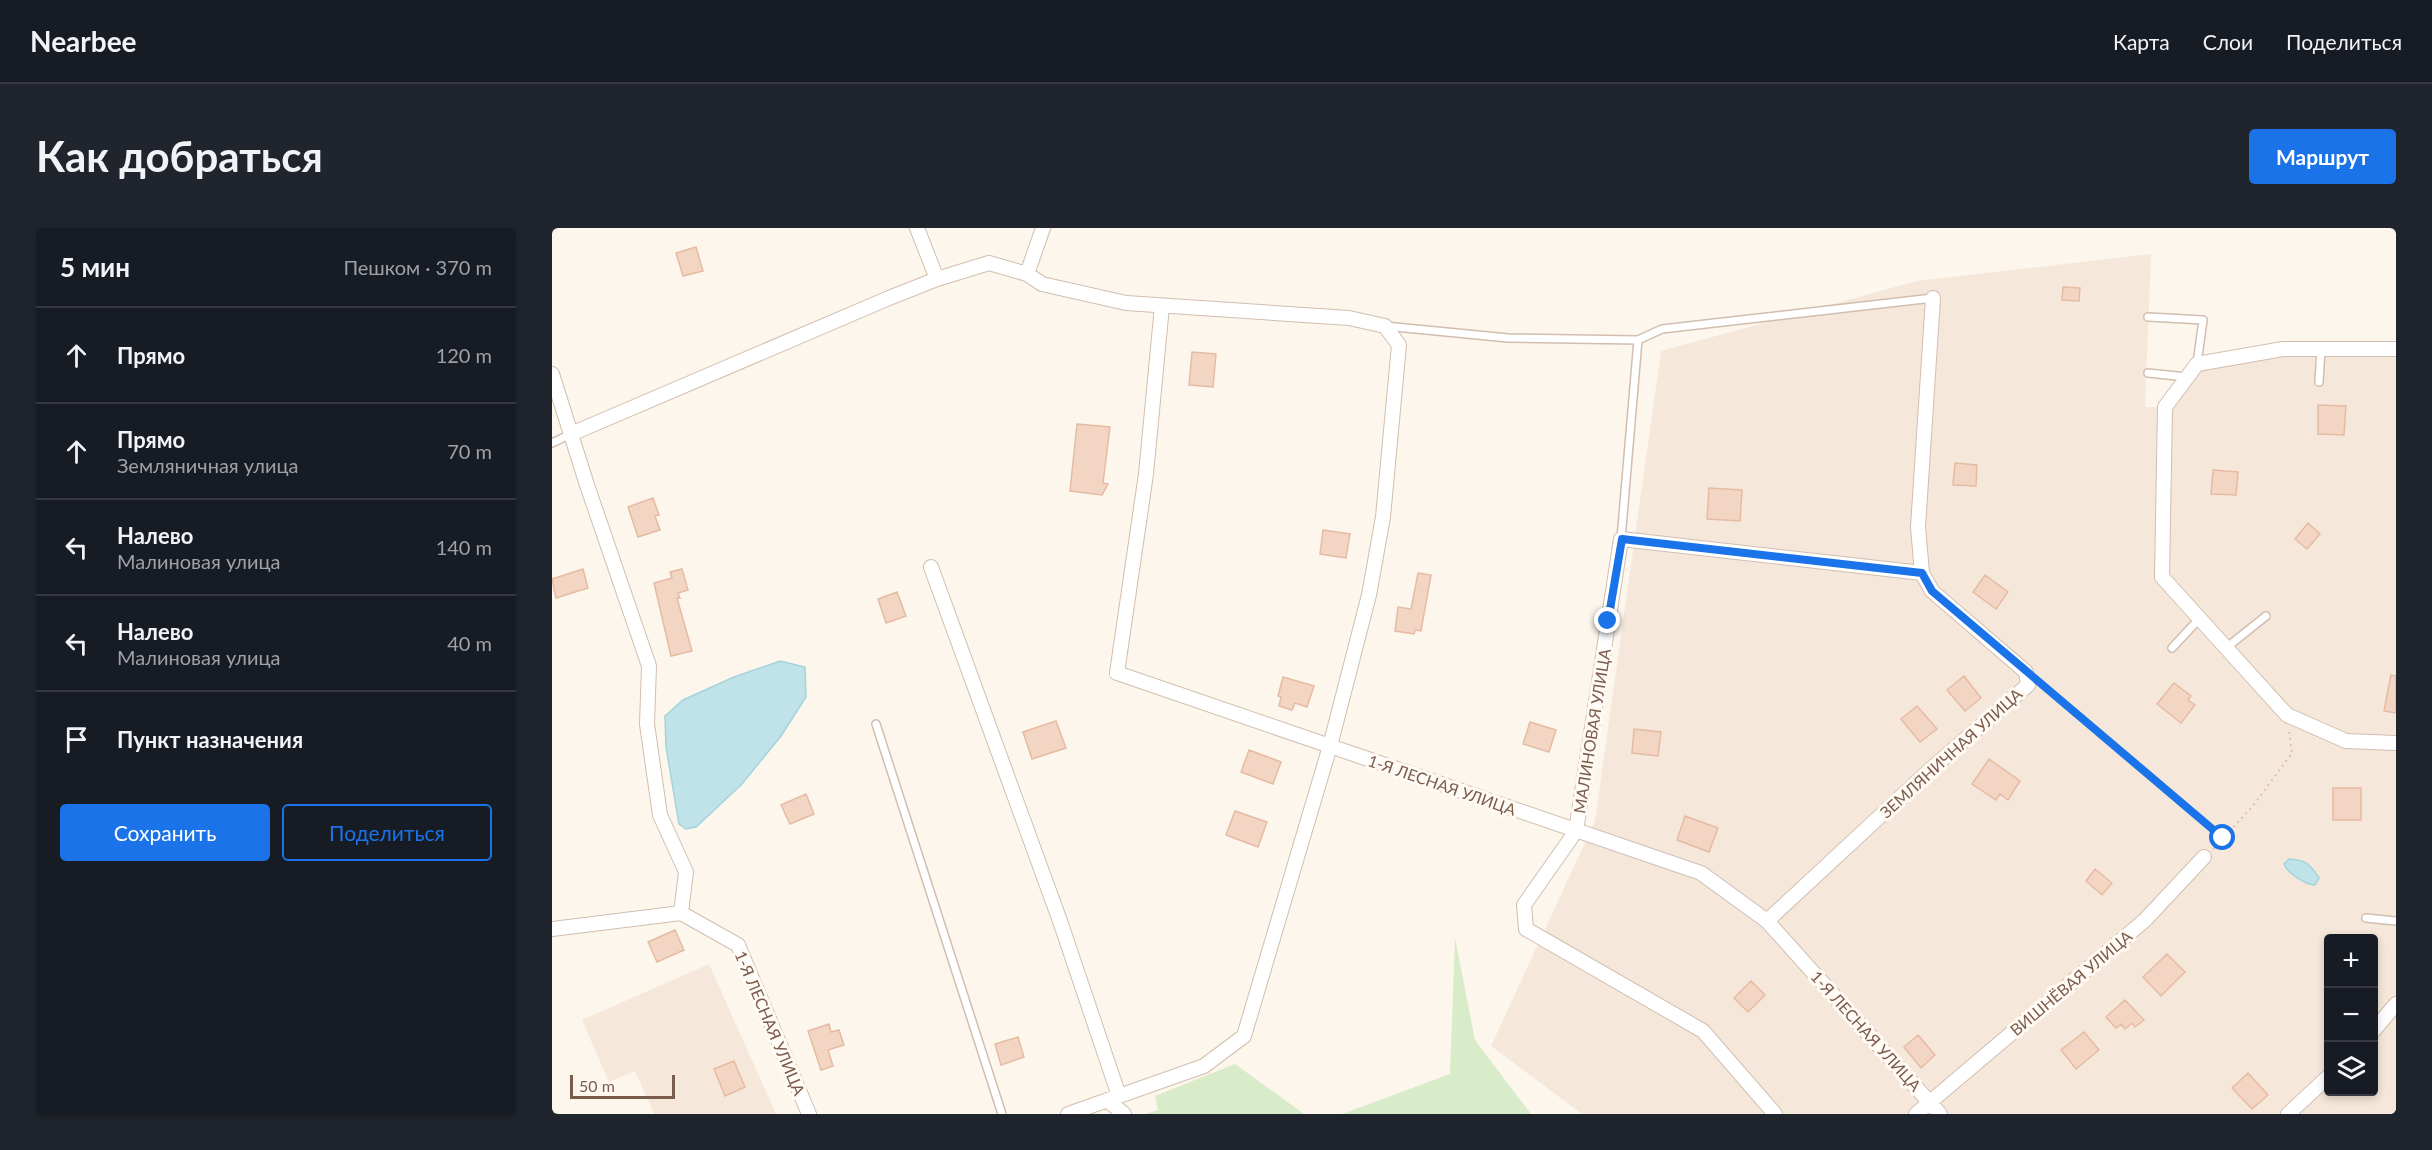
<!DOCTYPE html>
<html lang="ru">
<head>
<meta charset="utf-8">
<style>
	:root { --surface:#171b24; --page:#20242c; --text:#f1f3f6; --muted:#9ea1a6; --line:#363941; --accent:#1a73e8 }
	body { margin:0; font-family:Lato,sans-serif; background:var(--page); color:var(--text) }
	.controls { position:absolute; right:18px; bottom:18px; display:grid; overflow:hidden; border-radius:6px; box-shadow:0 3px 9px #0003 }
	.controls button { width:54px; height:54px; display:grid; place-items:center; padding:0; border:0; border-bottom:2px solid var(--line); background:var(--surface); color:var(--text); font:30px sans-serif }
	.scale { position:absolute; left:18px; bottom:15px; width:105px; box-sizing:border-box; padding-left:6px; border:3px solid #7a5c4d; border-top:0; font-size:16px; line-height:21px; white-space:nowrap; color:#7a5c4d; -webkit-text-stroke:4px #fffaf3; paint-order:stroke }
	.stop { position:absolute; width:18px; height:18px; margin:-14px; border:4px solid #1a73e8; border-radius:50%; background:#fff }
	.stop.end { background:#1a73e8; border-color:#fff; box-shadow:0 2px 6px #0008 }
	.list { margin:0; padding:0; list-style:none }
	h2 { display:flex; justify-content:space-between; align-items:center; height:78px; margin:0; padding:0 24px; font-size:26px }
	h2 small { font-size:20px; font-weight:400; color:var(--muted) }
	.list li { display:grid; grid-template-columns:39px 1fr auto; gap:18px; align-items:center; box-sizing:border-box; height:96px; padding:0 24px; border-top:2px solid var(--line) }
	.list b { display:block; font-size:22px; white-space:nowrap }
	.list p { margin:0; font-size:20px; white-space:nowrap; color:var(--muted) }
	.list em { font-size:20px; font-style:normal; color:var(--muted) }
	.actions { display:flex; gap:12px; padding:18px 24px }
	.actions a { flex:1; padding:14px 0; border:2px solid var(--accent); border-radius:6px; text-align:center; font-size:21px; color:var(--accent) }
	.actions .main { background:var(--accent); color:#fff }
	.icon { flex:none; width:33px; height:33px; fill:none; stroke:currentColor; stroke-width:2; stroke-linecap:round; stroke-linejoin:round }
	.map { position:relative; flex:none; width:1844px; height:886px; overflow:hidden; border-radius:6px }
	header { display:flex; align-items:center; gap:36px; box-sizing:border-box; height:84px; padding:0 30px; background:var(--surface); border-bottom:2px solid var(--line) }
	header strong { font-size:28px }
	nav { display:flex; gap:33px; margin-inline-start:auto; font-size:21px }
	.intro { display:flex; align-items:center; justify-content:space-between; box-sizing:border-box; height:144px; padding:0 36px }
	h1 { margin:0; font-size:42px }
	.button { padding:15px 27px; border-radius:6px; background:var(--accent); color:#fff; font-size:21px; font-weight:700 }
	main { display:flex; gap:36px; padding:0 36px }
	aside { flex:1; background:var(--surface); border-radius:6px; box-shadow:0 3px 9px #0003 }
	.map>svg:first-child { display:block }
	.residential { fill:#f5e8da; fill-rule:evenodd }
	.green { fill:#d8ecc9 }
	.water { fill:#bfe3e8; stroke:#a5d3da; stroke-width:1.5 }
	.building { fill:#f3d5c3; stroke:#e6bba3; stroke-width:1.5 }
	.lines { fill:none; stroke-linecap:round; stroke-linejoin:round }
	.service-casing { stroke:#d1beb0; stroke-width:10 }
	.minor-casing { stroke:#d1beb0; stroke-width:16 }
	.path { stroke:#d9b8a5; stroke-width:2; stroke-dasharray:1.5 4.5; stroke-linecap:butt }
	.service { stroke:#fff; stroke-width:7 }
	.minor { stroke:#fff; stroke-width:14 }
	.route { stroke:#1a73e8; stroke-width:8 }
	.labels { text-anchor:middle; stroke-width:6; stroke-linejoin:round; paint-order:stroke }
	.street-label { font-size:16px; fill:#7a5c4d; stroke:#fffaf3 }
</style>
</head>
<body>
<header>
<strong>Nearbee</strong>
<nav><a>Карта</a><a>Слои</a><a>Поделиться</a></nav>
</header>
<div class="intro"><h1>Как добраться</h1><a class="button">Маршрут</a></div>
<main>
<aside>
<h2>5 мин<small>Пешком · 370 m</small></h2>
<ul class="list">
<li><svg class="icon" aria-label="ahead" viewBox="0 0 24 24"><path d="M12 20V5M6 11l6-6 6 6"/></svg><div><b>Прямо</b></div><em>120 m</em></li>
<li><svg class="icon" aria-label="ahead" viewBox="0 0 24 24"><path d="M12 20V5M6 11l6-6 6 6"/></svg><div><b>Прямо</b><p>Земляничная улица</p></div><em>70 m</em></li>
<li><svg class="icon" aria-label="left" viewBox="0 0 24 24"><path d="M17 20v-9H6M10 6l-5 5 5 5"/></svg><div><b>Налево</b><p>Малиновая улица</p></div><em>140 m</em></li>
<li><svg class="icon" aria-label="left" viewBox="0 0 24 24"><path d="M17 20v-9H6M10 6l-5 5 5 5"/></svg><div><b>Налево</b><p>Малиновая улица</p></div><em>40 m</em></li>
<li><svg class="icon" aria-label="arrive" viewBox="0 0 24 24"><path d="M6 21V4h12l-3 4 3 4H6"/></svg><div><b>Пункт назначения</b></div></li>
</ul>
<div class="actions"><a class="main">Сохранить</a><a>Поделиться</a></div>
</aside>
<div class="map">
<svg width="1844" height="886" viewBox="0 0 1844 886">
	<rect width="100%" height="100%" fill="#fdf6ec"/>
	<path class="residential" d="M1599,26L1593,179H1613L1645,136L1731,121H1844V886H1030L939,818L1043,593L1109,123L1365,53ZM1776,710H1822V864H1776Z
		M157,736L224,886H102L83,843L57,854L30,792Z"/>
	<path class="green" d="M903,710L923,812L979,886H790L898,846Z
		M683,836L752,886H594L606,882L603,868Z"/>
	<path class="water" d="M228,433L253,439L254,469L229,508L189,557L144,599L134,601L127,596L114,519L113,488L131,472L182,449Z
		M1737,631C1754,632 1758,636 1767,650L1763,657C1754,657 1735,645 1732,636Z"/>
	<path class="building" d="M144,19L151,43L131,48L124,25Z
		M1511,59L1528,60L1527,73L1510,72Z
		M640,124L664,126L661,159L637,157Z
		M1766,177L1794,178L1792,207L1766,206Z
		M525,196L558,199L551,255L556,256L550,267L518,263Z
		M1403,235L1425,237L1424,258L1401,257Z
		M1661,242L1686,244L1684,267L1659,266Z
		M1157,260L1190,262L1188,293L1155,291Z
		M101,270L107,287L103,288L108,302L86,309L76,279Z
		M1756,295L1768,306L1755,321L1743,311Z
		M771,302L798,306L794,330L768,326Z
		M31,341L36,360L4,370L0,351Z
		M130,341L136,362L126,365L128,370H125L140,423L119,428L102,355L120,350L118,344Z
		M866,345L879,347L869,403L863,402L862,406L843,403L846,379L859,381Z
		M1433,347L1456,364L1444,381L1421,364Z
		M345,364L354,388L334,395L326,371Z
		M1839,447L1844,448V485L1832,483Z
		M1412,448L1429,470L1413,483L1395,462Z
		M731,449L762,458L755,479L743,475L740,482L727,478L729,469L726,468Z
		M1622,455L1639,468L1636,472L1643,477L1629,495L1605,476Z
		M1365,478L1385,501L1368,514L1349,491Z
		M504,493L514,520L480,531L471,504Z
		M978,494L1004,502L997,524L971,516Z
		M1082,501L1109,504L1106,528L1080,525Z
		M697,522L729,534L721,556L689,544Z
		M1437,531L1468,553L1456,572L1448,566L1444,572L1420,556Z
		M1781,560H1809V592H1781Z
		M254,566L262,586L238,596L229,577Z
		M683,583L715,594L706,619L674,607Z
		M1133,588L1166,600L1157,624L1125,612Z
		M1543,641L1560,655L1550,667L1534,653Z
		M123,702L132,722L105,734L96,714Z
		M1615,726L1633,744L1609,768L1591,749Z
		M1199,753L1213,767L1196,784L1182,770Z
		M1573,772L1592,792L1583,799L1580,795L1573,801L1569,796L1564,800L1554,789Z
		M277,796L279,804L287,802L292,817L276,822L281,838L269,842L256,803Z
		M1532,804L1547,822L1524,841L1509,822Z
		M1366,807L1383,827L1369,840L1352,819Z
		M466,809L472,829L449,837L443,816Z
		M182,833L193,859L173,868L162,841Z
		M1696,845L1716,867L1700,881L1680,860Z"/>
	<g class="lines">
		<g class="service-casing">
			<path id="service" d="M1596,89L1651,92L1645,136
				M833,98L956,110L1086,112L1069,311
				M1086,112L1110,101L1381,70
				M1596,145L1635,149
				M1767,154L1769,121
				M0,215L19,206
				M1620,420L1647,391
				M1674,420L1714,388
				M324,496L450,886
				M1814,690L1844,693"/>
		</g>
		<g class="minor-casing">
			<path id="minor" d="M365,0L385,51
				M475,46L491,0
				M1844,121H1731L1645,136L1613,179L1610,349L1735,487L1794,513L1844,515
				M0,146L35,257L97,438L95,496L108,587L134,644L129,685
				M19,206L337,70L385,51L437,35L475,46L490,56L574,75L797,90L833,98L847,117L831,289L817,367L778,518L565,445L594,246L610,78
				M379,339L508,693L567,868
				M1215,693L1380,540L1476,457L1474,444L1380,363L1370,345L1366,299L1381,70
				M0,701L129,685L186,717L257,886
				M1822,802L1844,776
				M555,872L572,886
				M516,886L652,838L692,808L778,518L1149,645L1215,693L1388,886
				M1223,886L1151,803L974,701L972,677L1024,603L1069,311L1370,345
				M1364,886L1593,692L1652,629
				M1736,886L1776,849"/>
		</g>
		<path class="path" d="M1490,457L1671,610
			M1661,621L1701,578L1740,525L1737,502"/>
		<use href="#service" class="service"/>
		<use href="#minor" class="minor"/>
	</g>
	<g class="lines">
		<path class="route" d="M1056,393L1070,311L1370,345L1380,363L1671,610"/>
	</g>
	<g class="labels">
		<g class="street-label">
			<text transform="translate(1040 503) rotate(-81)" y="6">МАЛИНОВАЯ УЛИЦА</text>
			<text transform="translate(1399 525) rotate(-42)" y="6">ЗЕМЛЯНИЧНАЯ УЛИЦА</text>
			<text transform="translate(890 557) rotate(19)" y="6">1-Я ЛЕСНАЯ УЛИЦА</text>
			<text transform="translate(1519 755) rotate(-40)" y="6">ВИШНЁВАЯ УЛИЦА</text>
			<text transform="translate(218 795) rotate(67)" y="6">1-Я ЛЕСНАЯ УЛИЦА</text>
			<text transform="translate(1314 803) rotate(48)" y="6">1-Я ЛЕСНАЯ УЛИЦА</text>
		</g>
	</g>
</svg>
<div class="controls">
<button>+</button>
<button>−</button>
<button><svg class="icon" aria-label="layers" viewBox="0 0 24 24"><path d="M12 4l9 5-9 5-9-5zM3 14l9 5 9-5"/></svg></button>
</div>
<div class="scale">50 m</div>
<div class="stop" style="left:1671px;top:610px"></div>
<div class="stop end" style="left:1056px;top:393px"></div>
</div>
</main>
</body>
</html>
